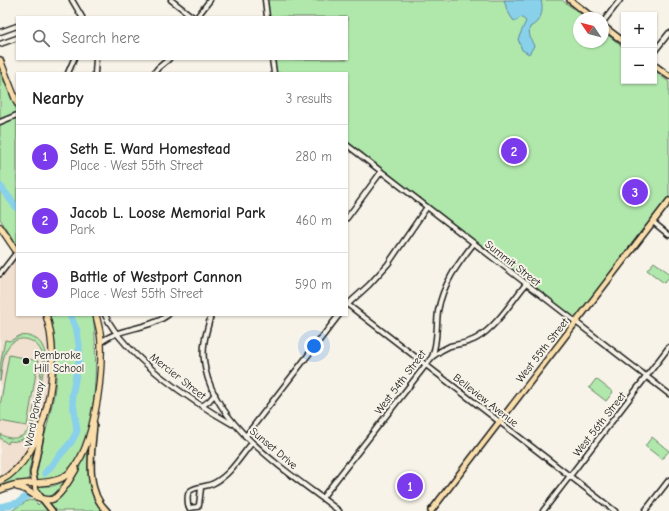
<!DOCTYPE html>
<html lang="en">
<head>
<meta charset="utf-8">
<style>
	:root { --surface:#fff; --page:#f2f2f2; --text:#222; --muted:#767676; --line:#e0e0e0; --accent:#7c3aed }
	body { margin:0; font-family:"Comic Neue",sans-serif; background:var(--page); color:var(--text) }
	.controls { position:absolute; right:12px; top:12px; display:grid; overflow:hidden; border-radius:0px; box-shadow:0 1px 3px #0004 }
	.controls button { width:36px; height:36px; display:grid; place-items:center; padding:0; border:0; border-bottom:1px solid var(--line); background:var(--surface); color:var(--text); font:20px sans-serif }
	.compass { position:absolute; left:573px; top:12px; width:36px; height:36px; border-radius:50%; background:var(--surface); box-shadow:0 1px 3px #0004; rotate:305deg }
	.you { position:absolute; left:314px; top:346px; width:14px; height:14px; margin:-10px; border:3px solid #fff; border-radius:50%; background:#1a73e8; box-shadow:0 0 0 6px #1a73e833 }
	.badge { display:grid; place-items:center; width:26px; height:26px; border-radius:50%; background:var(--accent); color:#fff; font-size:13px; font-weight:700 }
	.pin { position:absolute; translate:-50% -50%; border:2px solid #fff; box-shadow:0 1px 4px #0006 }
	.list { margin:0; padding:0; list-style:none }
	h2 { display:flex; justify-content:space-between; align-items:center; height:52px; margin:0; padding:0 16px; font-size:17px }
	h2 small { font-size:13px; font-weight:400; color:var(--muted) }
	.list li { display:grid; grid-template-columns:26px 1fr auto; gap:12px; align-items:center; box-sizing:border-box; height:64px; padding:0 16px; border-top:1px solid var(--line) }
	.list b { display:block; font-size:15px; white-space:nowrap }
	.list p { margin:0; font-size:13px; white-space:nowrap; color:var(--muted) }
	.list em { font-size:13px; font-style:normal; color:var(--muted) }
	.icon { flex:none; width:22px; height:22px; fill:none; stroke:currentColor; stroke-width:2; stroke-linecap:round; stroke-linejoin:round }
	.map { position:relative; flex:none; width:669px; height:511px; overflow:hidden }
	.search { position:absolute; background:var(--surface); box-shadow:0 1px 3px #0004; left:16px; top:16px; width:332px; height:44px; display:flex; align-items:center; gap:10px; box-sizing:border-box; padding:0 14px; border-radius:0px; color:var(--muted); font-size:15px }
	.panel { position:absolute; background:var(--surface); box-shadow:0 1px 3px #0004; left:16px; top:72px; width:332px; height:244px; border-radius:0px }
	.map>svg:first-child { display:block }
	.built { fill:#f1e0cf }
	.green { fill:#b0e8ac; stroke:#668264 }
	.water { fill:#89d0ea; stroke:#5d8898 }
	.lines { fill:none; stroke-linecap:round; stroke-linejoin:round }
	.river { stroke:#89d0ea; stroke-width:7 }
	.minor-casing { stroke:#1c1c1c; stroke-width:7 }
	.major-casing { stroke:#1c1c1c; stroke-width:8 }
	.highway-casing { stroke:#1c1c1c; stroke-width:8 }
	.minor { stroke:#f7f3e8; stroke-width:4 }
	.major { stroke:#f9deab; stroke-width:5 }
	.highway { stroke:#f9deab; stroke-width:5.5 }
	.poi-dot { fill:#1c1c1c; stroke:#f7f3e8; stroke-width:1.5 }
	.labels { text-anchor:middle; stroke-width:4; stroke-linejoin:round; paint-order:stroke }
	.street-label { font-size:11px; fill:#1c1c1c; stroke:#f7f3e8 }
	.poi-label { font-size:11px; fill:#1c1c1c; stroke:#f7f3e8; text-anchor:start }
</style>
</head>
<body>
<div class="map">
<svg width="669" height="511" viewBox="0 0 669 511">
	<rect width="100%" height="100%" fill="#f7f3e8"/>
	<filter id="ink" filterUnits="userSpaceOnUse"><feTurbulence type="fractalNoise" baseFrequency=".025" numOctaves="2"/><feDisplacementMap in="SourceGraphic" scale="8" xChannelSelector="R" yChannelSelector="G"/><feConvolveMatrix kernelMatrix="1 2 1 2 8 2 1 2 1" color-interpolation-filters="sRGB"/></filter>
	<g filter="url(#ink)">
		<path class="built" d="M16,256L17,257V315H46L52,374L42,429L23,458L0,481V274Z"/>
		<path class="green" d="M267,0H562L586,18H579V42H603V31L624,48V81H654V71L669,82V197L577,316L576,318L573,317L347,142V73H276L274,59H347V17H269Z
			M0,72L17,111V245L0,219Z
			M654,262L669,273V277L664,283L647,270Z
			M50,315H93C98,351 99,454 64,475C55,480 46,480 37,480C33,465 42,445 46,430C49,418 52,406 54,394C59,368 56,341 50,315Z
			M19,336C37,333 47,346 45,362L32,429C28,437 20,443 9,441L8,444L0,438V434C11,441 23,439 30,428L43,361C44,342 20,330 8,347C2,356 2,371 0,381V366L5,340L10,341Z
			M9,355L38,361L27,426L0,421V406Z
			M596,379L613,392L606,401L589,388Z
			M652,437L669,451L662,459L645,446Z
			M88,451H90C89,473 89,492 102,511H55L48,502L51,501L76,472Z
			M31,453L33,454L29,470V480L11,482L0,486L18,471Z
			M66,481L56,495L49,498L43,496L38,488L39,486H53Z
			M29,500L35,501L38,505L41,502L49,511H0H11Z"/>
		<path class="water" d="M504,0H541C544,12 541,21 530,27C528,34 531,40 534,46L529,54L522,50L518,39L526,21L521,17L516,21L513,20L507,10Z"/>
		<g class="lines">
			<path class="river" d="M0,186L17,208
				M45,473L72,441L77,431L72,396L79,359V345L77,331L70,315
				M0,507L18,503L28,495"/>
			<g class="minor-casing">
				<path id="minor" d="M72,0L82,17
					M171,0L193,17
					M265,0L267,17
					M197,17L210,0
					M603,22L620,0
					M0,32L17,26
					M0,44L17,38
					M654,52L669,33
					M272,59L274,73
					M68,73L74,59
					M95,73L96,59
					M154,73L158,68L169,59
					M0,122L17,115
					M347,145L669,394
					M347,218L381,172
					M653,222L669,235
					M0,274L17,252
					M347,304L615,511
					M347,305L369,285L388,264L427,207
					M105,315C126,357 191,401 232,424
					M211,315C207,330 202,344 204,360C210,425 292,474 339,511
					M101,342C120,327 148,330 168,315
					M432,357C438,352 443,349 450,346C459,344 469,343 477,338C496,327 512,301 526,284
					M202,406L209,401L215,394
					M245,437L339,315
					M201,488L199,505L197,507L189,508L188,505C188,501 186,494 190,491C196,486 207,487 214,483C231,474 240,457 252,443
					M322,498L432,357C438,342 436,327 438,311C443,284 457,265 474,243
					M543,511L669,347
					M645,511L669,480"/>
			</g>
			<g class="major-casing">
				<path id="major" d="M570,0L593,18
					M603,26L624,42
					M654,65L669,76
					M94,424C92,451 84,490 107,511
					M42,430L33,473L36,491L52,511
					M431,511L669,201"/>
			</g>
			<g class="highway-casing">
				<path id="highway" d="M0,60L17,103
					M0,227L17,252
					M0,481C48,457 62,362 46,315
					M17,487C26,488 30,493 37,497C42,499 48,501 53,499C60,496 72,476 76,469
					M0,490C5,488 10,486 14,485C30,482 48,485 62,478C95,461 102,375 101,342C101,333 98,324 96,315"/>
			</g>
			<use href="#minor" class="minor"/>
			<use href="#major" class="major"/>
			<use href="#highway" class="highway"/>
		</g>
	</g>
	<circle class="poi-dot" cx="26" cy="361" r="4"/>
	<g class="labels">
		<g class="street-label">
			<text transform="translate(513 263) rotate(38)" y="4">Summit Street</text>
			<text transform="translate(542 350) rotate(-52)" y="4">West 55th Street</text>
			<text transform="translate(178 376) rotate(38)" y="4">Mercier Street</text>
			<text transform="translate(400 382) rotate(-53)" y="4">West 54th Street</text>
			<text transform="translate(486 400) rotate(38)" y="4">Belleview Avenue</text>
			<text transform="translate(34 414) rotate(-79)" y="4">Ward Parkway</text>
			<text transform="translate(599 424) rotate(-52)" y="4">West 56th Street</text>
			<text transform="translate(274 448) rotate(40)" y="4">Sunset Drive</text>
		</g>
		<g class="poi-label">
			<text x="34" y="359">Pembroke<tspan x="34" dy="13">Hill School</tspan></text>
		</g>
	</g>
</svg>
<div class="controls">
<button>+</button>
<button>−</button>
</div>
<svg class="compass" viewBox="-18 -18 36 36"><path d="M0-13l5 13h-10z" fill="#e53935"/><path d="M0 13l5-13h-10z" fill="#767676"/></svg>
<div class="you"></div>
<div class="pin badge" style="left:410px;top:486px">1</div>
<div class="pin badge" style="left:514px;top:151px">2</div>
<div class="pin badge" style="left:635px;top:192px">3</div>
<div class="search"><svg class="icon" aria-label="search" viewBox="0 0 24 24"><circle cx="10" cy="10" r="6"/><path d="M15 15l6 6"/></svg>Search here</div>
<section class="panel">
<h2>Nearby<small>3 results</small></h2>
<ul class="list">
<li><span class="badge">1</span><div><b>Seth E. Ward Homestead</b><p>Place · West 55th Street</p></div><em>280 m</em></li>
<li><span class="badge">2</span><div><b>Jacob L. Loose Memorial Park</b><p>Park</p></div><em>460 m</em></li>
<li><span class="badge">3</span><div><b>Battle of Westport Cannon</b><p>Place · West 55th Street</p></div><em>590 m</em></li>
</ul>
</section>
</div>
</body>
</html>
